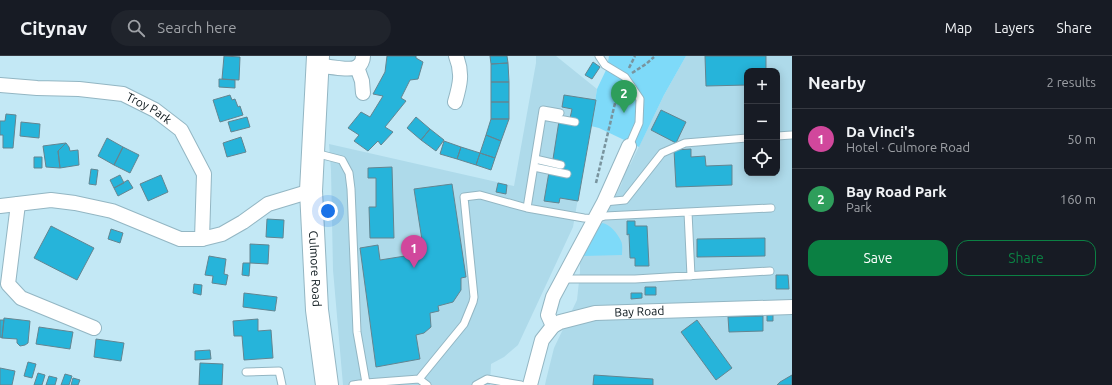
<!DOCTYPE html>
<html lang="en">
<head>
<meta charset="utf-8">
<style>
	:root { --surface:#171b24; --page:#20242c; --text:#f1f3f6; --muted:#9ea1a6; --line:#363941; --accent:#0b8043 }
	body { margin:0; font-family:Ubuntu,sans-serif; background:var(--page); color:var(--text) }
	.controls { position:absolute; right:12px; top:12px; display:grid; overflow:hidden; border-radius:8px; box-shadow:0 2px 10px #0003 }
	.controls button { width:36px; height:36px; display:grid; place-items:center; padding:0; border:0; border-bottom:1px solid var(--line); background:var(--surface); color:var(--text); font:20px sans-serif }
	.you { position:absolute; left:328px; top:155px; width:14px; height:14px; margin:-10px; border:3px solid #fff; border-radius:50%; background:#1a73e8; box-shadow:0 0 0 6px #1a73e833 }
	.badge { display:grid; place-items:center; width:26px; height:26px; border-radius:50%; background:var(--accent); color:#fff; font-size:13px; font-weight:700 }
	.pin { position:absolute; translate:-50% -33px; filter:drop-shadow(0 1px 2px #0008) }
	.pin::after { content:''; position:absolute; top:21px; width:14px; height:12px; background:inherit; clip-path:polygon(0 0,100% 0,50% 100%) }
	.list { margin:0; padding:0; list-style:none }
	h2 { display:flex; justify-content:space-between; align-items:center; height:52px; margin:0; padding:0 16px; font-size:17px }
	h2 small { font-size:13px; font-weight:400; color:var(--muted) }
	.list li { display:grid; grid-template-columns:26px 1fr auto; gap:12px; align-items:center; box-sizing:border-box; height:60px; padding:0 16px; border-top:1px solid var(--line) }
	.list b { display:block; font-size:15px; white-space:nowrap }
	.list p { margin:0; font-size:13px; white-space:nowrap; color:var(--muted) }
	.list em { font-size:13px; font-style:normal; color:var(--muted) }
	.actions { display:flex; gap:8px; padding:12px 16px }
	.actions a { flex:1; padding:9px 0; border:1px solid var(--accent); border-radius:12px; text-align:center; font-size:14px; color:var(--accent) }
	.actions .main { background:var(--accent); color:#fff }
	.icon { flex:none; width:22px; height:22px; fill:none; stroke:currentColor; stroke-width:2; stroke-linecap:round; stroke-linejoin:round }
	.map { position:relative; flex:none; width:792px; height:329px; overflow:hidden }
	header { display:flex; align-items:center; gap:24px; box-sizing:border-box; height:56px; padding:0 20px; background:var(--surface); border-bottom:1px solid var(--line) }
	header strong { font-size:19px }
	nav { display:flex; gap:22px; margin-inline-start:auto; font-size:14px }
	.search { width:280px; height:36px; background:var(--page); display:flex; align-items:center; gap:10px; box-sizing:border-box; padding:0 14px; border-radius:22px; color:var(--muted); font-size:15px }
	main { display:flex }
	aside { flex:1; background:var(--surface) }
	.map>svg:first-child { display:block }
	.built { fill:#aedaea; fill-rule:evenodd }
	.green { fill:#7edaf9 }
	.building { fill:#26b4da; stroke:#638591 }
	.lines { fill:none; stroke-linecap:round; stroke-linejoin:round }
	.lane-casing { stroke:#93b6c3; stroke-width:9 }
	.street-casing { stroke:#93b6c3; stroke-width:16 }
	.highway-casing { stroke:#93b6c3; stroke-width:24 }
	.path { stroke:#79949e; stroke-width:2.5; stroke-dasharray:4 2; stroke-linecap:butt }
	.lane { stroke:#fff; stroke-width:7 }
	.street { stroke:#fff; stroke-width:14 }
	.highway { stroke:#fff; stroke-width:22 }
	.labels { text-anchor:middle; stroke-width:3; stroke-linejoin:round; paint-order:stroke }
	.street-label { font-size:12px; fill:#061217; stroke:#fff }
</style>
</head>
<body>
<header>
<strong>Citynav</strong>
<div class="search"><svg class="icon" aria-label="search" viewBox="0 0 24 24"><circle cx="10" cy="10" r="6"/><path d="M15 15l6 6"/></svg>Search here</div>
<nav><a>Map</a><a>Layers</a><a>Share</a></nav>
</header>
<main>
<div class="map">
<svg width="792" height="329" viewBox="0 0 792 329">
	<rect width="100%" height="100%" fill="#c3e8f5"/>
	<path class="built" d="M536,0H556L597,33L573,171L518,289L504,301L491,308L490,329H343L333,214L331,114L329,88L514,130L536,7Z
		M686,0H792V329H545L546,324L554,292L577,244L580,216V207L597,171L602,167L622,127L626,108L630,109L664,39ZM747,15H777V117H747Z"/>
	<path class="green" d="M609,0H686L664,39L639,91L599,72L591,70L597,33L607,12Z
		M602,167C610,168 618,178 621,185C623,189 622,195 622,199L583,200L597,171Z"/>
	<path class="building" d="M224,0L240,1L239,24L222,23Z
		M387,0H416V2L423,6L418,23L410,24L401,42L406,45L385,71L393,76L381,89L378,85L368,95L354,85L359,79L348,72L361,56L370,61L383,40L373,38L385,16Z
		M490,0H507L508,7L491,8Z
		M705,0H766V15H747V29L706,30Z
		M593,6L600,11L592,23L585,19Z
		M508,7L509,26H491V8Z
		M219,23L235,24V32L219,31Z
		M491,26H509V46H491Z
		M230,39L232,44L235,43L238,51L240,50L243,59L220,66L213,44Z
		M564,39L596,44L578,145L560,142L559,147L544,145L549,116L560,118L562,105L553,103L559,65L569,67L572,53L562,51Z
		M491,46H509V63H491Z
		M661,54L686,66L676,87L651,74Z
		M6,58L16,59L13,92H3V79H0V65H5Z
		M247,61L250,71L231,76L228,66Z
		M416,61L430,73L421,84L407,72Z
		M491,63H509L501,85L486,79Z
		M21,66L40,68L39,82L20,80Z
		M430,73L444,84L436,95L421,84Z
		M486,79L501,85L495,102L480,97Z
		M241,81L246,96L227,101L223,87Z
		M107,82L123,91L114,109L98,100Z
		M444,85L461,91L457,103L440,98Z
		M66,87L69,91L70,95L78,94L79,109L60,112L58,95Z
		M66,87L58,95L60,112L46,111L43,90Z
		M123,91L139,99L130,117L114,109Z
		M461,91L480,97L476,109L457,103Z
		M691,93V101L705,100L706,110L732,109V129L676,131L674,94Z
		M480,97L495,102L491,114L476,109Z
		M34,101H42V112H34Z
		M392,111L394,182H370L369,151H376V122H368V112Z
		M91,113L98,114L96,129L89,128Z
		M120,119L124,127L114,132L110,124Z
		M161,119L168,136L148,145L140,128Z
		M128,124L133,132L118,140L114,132Z
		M498,127L507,129L506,138L496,136Z
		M452,128L466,221L461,222V234L453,246L438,250L439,255L430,257L431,271L424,277L416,279L420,303L376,311L360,192L378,189L380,204L424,197L414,133Z
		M267,163L284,164L283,182L266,181Z
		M627,165H635V170H647L649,210H635V202H630L629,178L627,179Z
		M51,170L94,192L77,224L34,202Z
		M111,173L123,177L120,187L108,183Z
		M765,182V200L697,201V183Z
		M250,188L269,189L268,208L250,207Z
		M209,200L226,203L224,218L228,219L226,229L212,227L213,220L205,219Z
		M243,207H250L249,220L242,219Z
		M776,219H788L789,233H776Z
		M194,228L202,229L201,239L193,237Z
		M645,231H656V239H645Z
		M244,237L277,241L275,255L243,251Z
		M631,237H642V242L631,243Z
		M767,259H773V265H767Z
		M763,260V275L729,276L728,261Z
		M4,262L30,265L28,287L25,289L20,290L17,287V283L2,282Z
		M258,263V275L271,274L273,302L244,304L242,280H234L233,265Z
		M0,264H4L2,282L0,281Z
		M697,264L732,312L716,324L681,276Z
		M39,271L73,276L70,293L36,288Z
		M96,283L124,287L121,305L94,301Z
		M210,294L211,303L195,304V295Z
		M28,306L36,308L32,322L24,320Z
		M200,307L223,308L222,329H199Z
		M0,312L15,315L12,329H0Z
		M38,317L45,319L42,329H34Z
		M65,318L72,320L69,329H61Z
		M594,319L653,323V329H593Z
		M792,319V329H777L780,326Z
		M49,320L57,322L55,329H46Z
		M73,322L80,324L78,329H71Z"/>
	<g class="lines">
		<g class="lane-casing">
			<path id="lane" d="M599,0L605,9L625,21L640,43L639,67L629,90
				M542,60L575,66
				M777,80L792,79
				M315,97L342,104L349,117L351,133L357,276L366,327
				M535,103L561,109
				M534,111L567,118
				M604,146L625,144L662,97L685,87L747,82
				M527,152L543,54L560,57
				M688,156L691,220
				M562,223H635L770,215
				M246,316L279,315L282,329
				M419,323L427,329
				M353,329L366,327L419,323L464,268L473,246L474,241L464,141L480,139L527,152L584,162L595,163L605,160L771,152
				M476,329L487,323L521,329"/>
		</g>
		<g class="street-casing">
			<g id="street">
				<path d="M317,9C325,10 351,15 357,11C361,9 363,4 363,0"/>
				<path d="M357,11L362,25L363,37"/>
				<path id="s1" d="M0,29L37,32L79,33L123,38L155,54L181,74L204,118L202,183"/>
				<path d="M455,46C460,29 463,17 456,0"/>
				<path d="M18,148L8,228L21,242L94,272"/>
				<path d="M0,150L51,144L75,147L112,155L180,183H202L222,178L243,166L268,148L311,135"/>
				<path d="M553,270L548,259L553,241L604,146L629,90"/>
				<path id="s2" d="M530,329L542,284L553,270L560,266L595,257L792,251"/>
			</g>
		</g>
		<g class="highway-casing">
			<g id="highway">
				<path id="s3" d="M318,0L311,135L317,254L327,329"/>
			</g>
		</g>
		<path class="path" d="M629,12L635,0
			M632,17L646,8L654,1
			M596,127L616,43L621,31"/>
		<use href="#lane" class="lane"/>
		<use href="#street" class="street"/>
		<use href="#highway" class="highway"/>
	</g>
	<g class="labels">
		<g class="street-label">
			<text dy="4" stroke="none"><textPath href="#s1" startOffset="153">Troy Park</textPath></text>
			<text dy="4" stroke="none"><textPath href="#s3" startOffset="213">Culmore Road</textPath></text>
			<text dy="4" stroke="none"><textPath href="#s2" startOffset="153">Bay Road</textPath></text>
		</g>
	</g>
</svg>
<div class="controls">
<button>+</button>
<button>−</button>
<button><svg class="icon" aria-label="locate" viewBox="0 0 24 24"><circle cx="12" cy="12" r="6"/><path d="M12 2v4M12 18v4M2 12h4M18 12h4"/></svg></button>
</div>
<div class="you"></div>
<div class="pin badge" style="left:414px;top:212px;background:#d1479c">1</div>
<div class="pin badge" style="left:624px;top:57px;background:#2e9e5b">2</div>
</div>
<aside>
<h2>Nearby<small>2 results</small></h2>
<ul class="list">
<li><span class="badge" style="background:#d1479c">1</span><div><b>Da Vinci's</b><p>Hotel · Culmore Road</p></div><em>50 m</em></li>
<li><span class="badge" style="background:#2e9e5b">2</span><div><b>Bay Road Park</b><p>Park</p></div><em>160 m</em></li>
</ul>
<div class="actions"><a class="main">Save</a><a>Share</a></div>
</aside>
</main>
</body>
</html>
